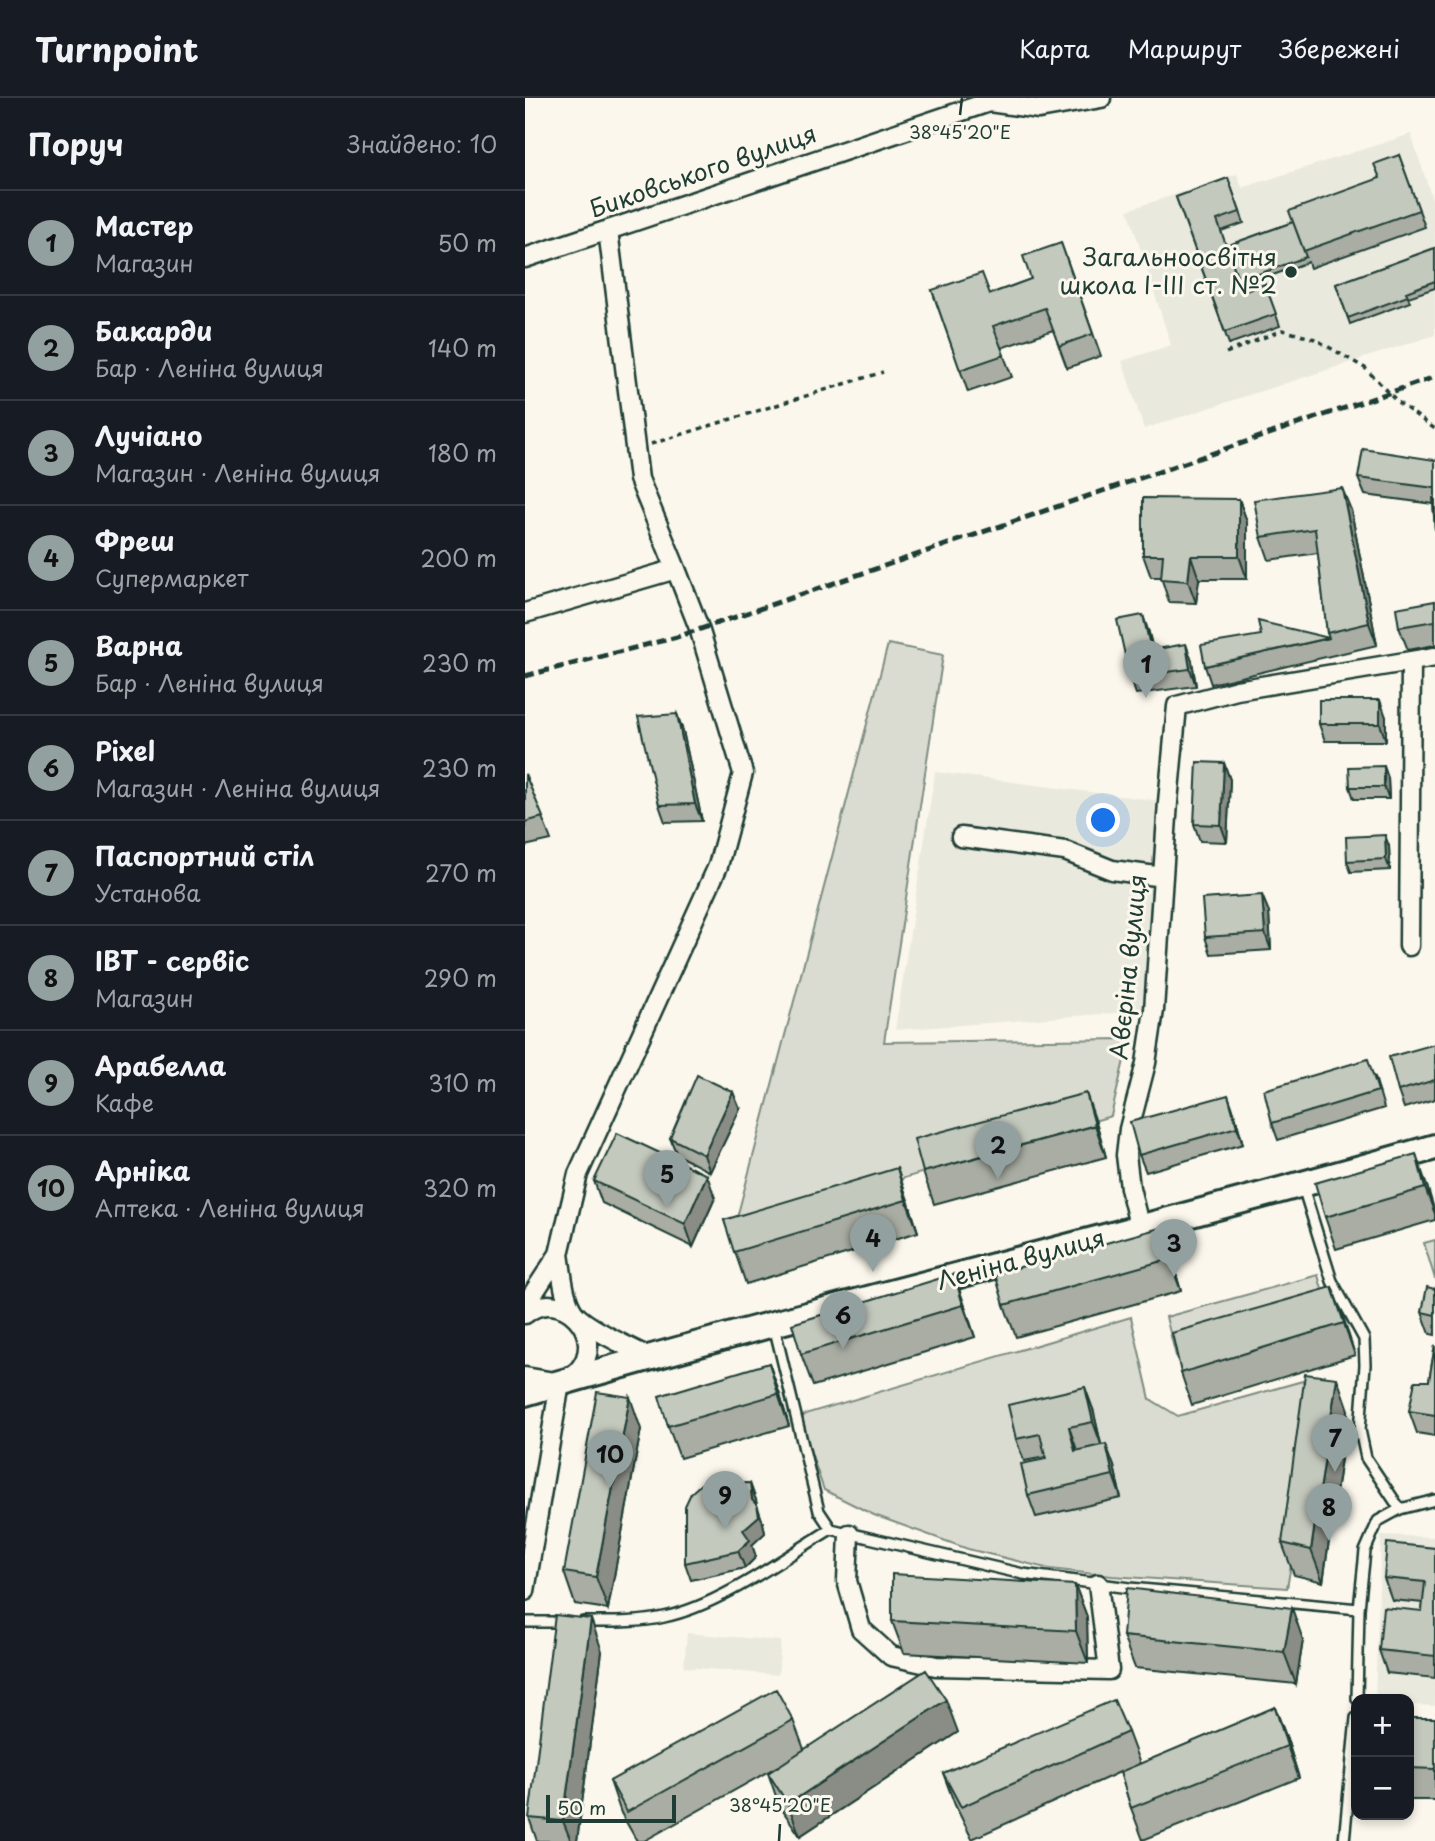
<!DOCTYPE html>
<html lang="uk">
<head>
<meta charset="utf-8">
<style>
	:root { --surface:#171b24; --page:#20242c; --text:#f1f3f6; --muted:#9ea1a6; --line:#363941; --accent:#92a19f }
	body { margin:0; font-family:"Playpen Sans",sans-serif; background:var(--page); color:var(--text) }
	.controls { position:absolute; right:21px; bottom:21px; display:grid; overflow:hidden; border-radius:14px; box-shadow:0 4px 10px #0003 }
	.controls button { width:63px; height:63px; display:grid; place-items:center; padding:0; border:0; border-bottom:2px solid var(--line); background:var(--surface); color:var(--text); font:35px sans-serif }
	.scale { position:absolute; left:21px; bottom:18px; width:130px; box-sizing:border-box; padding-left:7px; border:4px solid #1f3d34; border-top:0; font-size:19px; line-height:24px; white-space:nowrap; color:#1f3d34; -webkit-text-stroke:5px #fbf7ec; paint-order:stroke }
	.you { position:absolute; left:579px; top:723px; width:24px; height:24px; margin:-18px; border:5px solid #fff; border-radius:50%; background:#1a73e8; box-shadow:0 0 0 10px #1a73e833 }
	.badge { display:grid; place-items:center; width:46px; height:46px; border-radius:50%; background:var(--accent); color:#111; font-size:23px; font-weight:700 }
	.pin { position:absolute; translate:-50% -58px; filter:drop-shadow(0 2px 4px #0008) }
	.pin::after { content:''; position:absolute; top:37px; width:24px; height:21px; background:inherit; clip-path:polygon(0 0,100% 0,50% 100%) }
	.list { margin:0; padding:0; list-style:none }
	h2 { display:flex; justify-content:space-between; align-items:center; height:91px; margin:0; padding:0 28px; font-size:30px }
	h2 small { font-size:23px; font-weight:400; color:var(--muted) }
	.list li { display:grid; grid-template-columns:46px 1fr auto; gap:21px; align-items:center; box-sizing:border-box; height:105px; padding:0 28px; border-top:2px solid var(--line) }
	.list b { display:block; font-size:26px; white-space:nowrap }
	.list p { margin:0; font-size:23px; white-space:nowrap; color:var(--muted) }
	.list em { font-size:23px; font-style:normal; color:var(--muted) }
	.map { position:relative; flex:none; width:910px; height:1743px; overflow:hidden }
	header { display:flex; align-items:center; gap:42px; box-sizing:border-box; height:98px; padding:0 35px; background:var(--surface); border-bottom:2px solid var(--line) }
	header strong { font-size:33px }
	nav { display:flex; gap:38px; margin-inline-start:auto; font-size:24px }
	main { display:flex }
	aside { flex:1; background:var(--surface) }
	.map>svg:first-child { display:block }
	.built { fill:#eae9de }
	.green { fill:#dbdcd1; stroke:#7d8c82; stroke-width:2 }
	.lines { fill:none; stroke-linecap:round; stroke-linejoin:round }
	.service-casing { stroke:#1f3d34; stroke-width:14 }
	.minor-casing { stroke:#1f3d34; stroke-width:23 }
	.secondary-casing { stroke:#1f3d34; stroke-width:30 }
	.path { stroke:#1f3d34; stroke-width:3.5; stroke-dasharray:5 5; stroke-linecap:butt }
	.service { stroke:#fbf7ec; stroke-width:9 }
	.minor { stroke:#fbf7ec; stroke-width:18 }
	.secondary { stroke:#fbf7ec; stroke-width:24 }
	.rail { stroke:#1f3d34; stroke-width:5; stroke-dasharray:10 5; stroke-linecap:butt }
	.wall { fill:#a9ada3; stroke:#1f3d34; stroke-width:2 }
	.shaded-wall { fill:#898d85; stroke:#1f3d34; stroke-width:2 }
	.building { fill:#c4c9be; stroke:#1f3d34; stroke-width:2 }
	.ticks { fill:none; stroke:#1f3d34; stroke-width:2.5 }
	.poi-dot { fill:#1f3d34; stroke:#fbf7ec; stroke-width:2.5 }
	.labels { text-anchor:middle; stroke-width:6; stroke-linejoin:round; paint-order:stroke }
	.street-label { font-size:24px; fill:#1f3d34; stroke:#fbf7ec }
	.poi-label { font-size:24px; fill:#1f3d34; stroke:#fbf7ec; text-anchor:end }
	.ticks-label { font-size:18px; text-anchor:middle; fill:#1f3d34; stroke:#fbf7ec; stroke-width:6; stroke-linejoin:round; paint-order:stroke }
</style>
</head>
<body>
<header>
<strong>Turnpoint</strong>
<nav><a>Карта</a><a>Маршрут</a><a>Збережені</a></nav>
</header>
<main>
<aside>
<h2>Поруч<small>Знайдено: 10</small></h2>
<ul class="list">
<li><span class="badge">1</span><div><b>Мастер</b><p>Магазин</p></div><em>50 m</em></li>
<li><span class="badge">2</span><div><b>Бакарди</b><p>Бар · Леніна вулиця</p></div><em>140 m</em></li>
<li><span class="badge">3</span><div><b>Лучіано</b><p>Магазин · Леніна вулиця</p></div><em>180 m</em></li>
<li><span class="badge">4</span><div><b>Фреш</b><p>Супермаркет</p></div><em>200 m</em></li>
<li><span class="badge">5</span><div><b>Варна</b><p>Бар · Леніна вулиця</p></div><em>230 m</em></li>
<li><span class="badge">6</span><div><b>Pixel</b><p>Магазин · Леніна вулиця</p></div><em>230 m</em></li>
<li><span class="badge">7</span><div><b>Паспортний стіл</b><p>Установа</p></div><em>270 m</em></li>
<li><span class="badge">8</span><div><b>ІВТ - сервіс</b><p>Магазин</p></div><em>290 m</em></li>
<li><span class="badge">9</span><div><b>Арабелла</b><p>Кафе</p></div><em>310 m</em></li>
<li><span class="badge">10</span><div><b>Арніка</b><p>Аптека · Леніна вулиця</p></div><em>320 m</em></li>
</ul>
</aside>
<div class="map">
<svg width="910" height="1743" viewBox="0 0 910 1743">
	<rect width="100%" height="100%" fill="#fbf7ec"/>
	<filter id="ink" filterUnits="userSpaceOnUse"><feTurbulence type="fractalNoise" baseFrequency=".0143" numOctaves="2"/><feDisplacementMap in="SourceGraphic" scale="14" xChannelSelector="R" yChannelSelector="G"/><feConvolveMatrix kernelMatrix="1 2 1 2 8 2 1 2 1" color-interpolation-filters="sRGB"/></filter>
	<g filter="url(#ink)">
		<path class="built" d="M886,36L908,103H910V237L619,331L597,263L646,247L603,112L712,76L717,90Z
			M410,674L643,704L629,912L370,932Z
			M856,1437L910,1439V1608L884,1607V1601H850Z
			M162,1535L256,1543L253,1577L159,1569Z"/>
		<path class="green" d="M363,546L418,557L359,944L604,941L586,1018L209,1131Z
			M910,1142V1181L899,1145Z
			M793,1177L804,1216L651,1258L641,1219Z
			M606,1219L625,1301L653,1318L799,1277L762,1490L587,1478L525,1471L443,1451L349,1417L299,1392L275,1323L280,1316Z"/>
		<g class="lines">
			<g class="service-casing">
				<path id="service" d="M778,1089L807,1183L839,1241L840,1267L835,1332L841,1360L875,1411
					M249,1228L294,1413L306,1431L498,1476L605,1490L834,1511
					M0,1524H40
					M58,1524C84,1524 113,1525 139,1519C194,1508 257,1461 306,1431
					M832,1601L834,1511L840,1453L853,1423L875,1411L910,1402
					M819,1743L831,1620"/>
			</g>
			<g class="minor-casing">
				<path id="minor" d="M83,132L114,381L151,471
					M0,160L464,4L514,11L576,0
					M0,515L151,471L174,530L218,675L193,768L53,1076L34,1156L0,1208
					M436,739L540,753L587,772L638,779
					M884,848L886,563
					M615,1131L605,1090L601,1057L604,1031L621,965L629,912L643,704L652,608L712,592L910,559
					M34,1156C37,1174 38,1200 49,1215C60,1229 109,1252 126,1260
					M0,1216C37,1186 84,1238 53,1273C49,1277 40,1281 35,1285L0,1279
					M324,1436L322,1483L336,1531L366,1558L411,1568L584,1572L573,1486
					M0,1493L35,1285"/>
			</g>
			<g class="secondary-casing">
				<path id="secondary" d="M0,1295C302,1207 608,1136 910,1049"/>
			</g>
			<path class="path" d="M701,255L757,232L790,241L840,270L874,305L910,331
				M126,346L358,274"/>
			<use href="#service" class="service"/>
			<use href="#minor" class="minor"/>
			<use href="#secondary" class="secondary"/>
			<path class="rail" d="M0,578L152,539L910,279"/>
		</g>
		<path class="wall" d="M874,57L900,129L785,170L783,164L716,189L718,194L740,186L755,228L704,246L651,99L703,80L719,125L696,133L701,148L768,124L855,80Z
			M536,145L576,258L542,270L528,232L476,250L487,279L443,294L407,192L465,196L506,181Z
			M910,150V190L883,199L885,204L825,226L811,186Z
			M910,362V432L908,406L840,397L833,380Z
			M714,401L722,424V481H674L671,505L644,504L636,479H626L618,457Z
			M826,412L852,547L686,586L680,568L804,540L802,535L793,455L744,462L736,439Z
			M910,503V547L883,552L874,529Z
			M624,535L628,552L667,563L671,588L611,596L605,579Z
			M152,616L158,633L177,723L140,724L134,707Z
			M861,619V643H800L794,626Z
			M699,665L705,682L702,744L675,743L669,726Z
			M0,676L26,742L0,748Z
			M863,680L864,701H829L825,689Z
			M864,748L865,772L826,774L822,763Z
			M744,814L746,852L686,856L680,839Z
			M910,946V1001L879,1010L873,993Z
			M850,979L859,1010L753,1042L747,1025Z
			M215,1011L185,1074L152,1057L145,1040Z
			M709,1014L718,1046L621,1074L614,1057Z
			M572,1027L581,1059L409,1106L398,1074Z
			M69,1083L190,1100L168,1149L77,1105Z
			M902,1088L910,1114V1122L811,1151L800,1119Z
			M383,1102L393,1134L221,1186L199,1122Z
			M635,1130L647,1162L656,1193L491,1239L479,1207Z
			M429,1176L450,1239L288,1288L276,1256Z
			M807,1189L830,1257L667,1307L656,1275Z
			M910,1191V1237L905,1236L897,1214Z
			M910,1247V1338L892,1335L884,1313L904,1283Z
			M244,1265L255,1297L264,1328L155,1360L143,1328Z
			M568,1311L576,1346L589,1368L596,1400L511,1419L503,1397L521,1361L520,1359L499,1363L491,1341Z
			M823,1312L798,1484L769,1477L757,1445Z
			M116,1331L83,1511L50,1506L39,1474Z
			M231,1402L232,1407L238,1425L240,1435L227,1447L231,1459L220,1470L166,1482L160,1465Z
			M910,1450V1580L862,1575L854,1552L897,1513L898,1505L867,1502L859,1480Z
			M550,1487L562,1519L563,1565L379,1555L367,1523Z
			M598,1538L778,1542L771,1586L610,1570Z
			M77,1553L52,1743H12L4,1720Z
			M750,1609L762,1641L774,1680L618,1742L606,1710L595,1674L447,1741L430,1707L418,1675L603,1634L615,1666Z
			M884,1620H910V1702H884Z
			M268,1622L279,1651L433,1634L275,1738L254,1707L243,1675L253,1668L119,1743H112L96,1715L85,1683Z"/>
		<path class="shaded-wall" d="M817,390L826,412L852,547L844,525Z
			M714,401L722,424V481L714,458Z
			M666,458L674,481L671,505L663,483Z
			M618,517L624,535L632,569L626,552Z
			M661,546L667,563L671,588L665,571Z
			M855,602L861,619V643L855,626Z
			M152,616L158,633L177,723L170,706Z
			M699,665L705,682L702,744L696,727Z
			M859,668L863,680L864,701L859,689Z
			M860,737L864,748L865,772L861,761Z
			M737,797L744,814L746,852L740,835Z
			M208,994L215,1011L185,1074L179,1057Z
			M561,995L572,1027L581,1059L570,1027Z
			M703,997L709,1014L718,1046L712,1029Z
			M891,1056L902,1088L910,1116L900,1090Z
			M372,1070L383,1102L393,1134L381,1102Z
			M182,1077L190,1100L168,1149L160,1126Z
			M635,1130L647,1162L656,1193L644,1161Z
			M429,1176L440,1208L450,1239L438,1207Z
			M807,1189L819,1221L830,1257L819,1225Z
			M244,1265L255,1297L264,1328L253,1296Z
			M812,1280L823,1312L798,1484L786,1452Z
			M560,1289L568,1311L576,1346L568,1324Z
			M105,1299L116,1331L83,1511L71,1479Z
			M544,1329L552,1352L550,1353Z
			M581,1346L589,1368L596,1400L588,1377Z
			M225,1385L231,1402L233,1418L232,1407L238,1425L240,1435L227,1447L231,1459L220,1470L213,1453L218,1432L227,1402Z
			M550,1487L562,1519L563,1565L551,1533Z
			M767,1510L778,1542L771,1586L759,1554Z
			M66,1521L77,1553L52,1743H46L38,1723Z
			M421,1602L433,1634L275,1738L263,1706Z
			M750,1609L762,1641L774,1680L762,1648Z"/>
		<path class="building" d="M874,57L894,112L779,153L764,113L855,80L849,66Z
			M703,80L715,114L692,122L718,194L740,186L751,216L700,234L651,99Z
			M768,124L781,159L714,183L701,148Z
			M536,145L568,236L534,248L520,210L468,228L479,257L435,272L407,192L457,175L465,196L506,181L498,158Z
			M910,150V183L881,194L883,198L823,220L811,186Z
			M838,351L910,362V390L833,380Z
			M817,390L844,525L802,535L790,431L736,439L729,402Z
			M618,400L714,401V458H666L663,483L636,481L638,457H618Z
			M908,400H910V432Z
			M910,503V523L874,529L871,510Z
			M618,517L626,552L661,546L665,571L605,579L592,522Z
			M733,523L804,540L680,568L676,547L736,537Z
			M794,602H855V626H794Z
			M152,616L170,706L134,707L113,619Z
			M672,664L699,665L696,727L669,726Z
			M859,668V689H825L824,669Z
			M0,676L18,719L0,724Z
			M860,737L861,761L822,763L821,739Z
			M737,797L740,835L680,839L677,801Z
			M910,946V982L873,993L864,959Z
			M843,961L853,993L747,1025L739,992Z
			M172,977L208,994L179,1057L145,1040Z
			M561,995L570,1027L398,1074L389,1041Z
			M703,997L712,1029L614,1057L605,1024Z
			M92,1035L182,1077L160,1126L69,1083Z
			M891,1056L900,1090L800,1119L790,1085Z
			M372,1070L381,1102L209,1154L199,1122Z
			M635,1130L644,1161L479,1207L470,1176Z
			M429,1176L438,1207L276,1256L267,1226Z
			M807,1189L819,1225L656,1275L647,1235Z
			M902,1189L910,1191V1217L897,1214Z
			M910,1247V1317L884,1313L890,1283H904Z
			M244,1265L253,1296L143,1328L134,1298Z
			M780,1276L812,1280L786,1452L757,1445Z
			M560,1289L568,1324L544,1329L550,1353L581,1346L588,1377L503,1397L496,1366L521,1361L515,1336L491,1341L483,1307Z
			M72,1294L105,1299L71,1479L39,1474Z
			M225,1385L227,1402L232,1407L234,1418L218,1432L225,1442L213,1453L160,1465V1408L166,1395L176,1386Z
			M862,1445L910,1450V1558L854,1552L858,1509L897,1513L900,1484L859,1480Z
			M367,1476L550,1487L551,1533L367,1523Z
			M602,1490L767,1510L759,1554L598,1538Z
			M30,1517L66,1521L38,1723L4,1720Z
			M401,1572L421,1602L263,1706L243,1675Z
			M251,1591L268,1622L102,1714L85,1683Z
			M589,1602L603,1634L436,1709L418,1675Z
			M750,1609L762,1648L606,1710L595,1674Z
			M884,1620H910V1671L884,1670Z"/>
	</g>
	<path class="ticks" d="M435,17L437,0M254,1743L255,1726"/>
	<circle class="poi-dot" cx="766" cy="174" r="7"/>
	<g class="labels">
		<g class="street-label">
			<text transform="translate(178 74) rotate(-19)" y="8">Биковського вулиця</text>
			<text transform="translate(604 869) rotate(-84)" y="8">Авєріна вулиця</text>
			<text transform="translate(496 1162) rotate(-15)" y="8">Леніна вулиця</text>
		</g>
		<g class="poi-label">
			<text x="752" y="168">Загальноосвітня<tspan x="752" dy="28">школа І-ІІІ ст. №2</tspan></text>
		</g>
	</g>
	<g class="ticks-label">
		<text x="435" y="41">38°45'20"E</text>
		<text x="255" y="1714">38°45'20"E</text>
	</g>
</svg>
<div class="controls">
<button>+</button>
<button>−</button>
</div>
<div class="scale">50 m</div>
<div class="you"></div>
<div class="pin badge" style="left:621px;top:600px">1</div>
<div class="pin badge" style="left:473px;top:1081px">2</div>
<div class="pin badge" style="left:649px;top:1179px">3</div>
<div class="pin badge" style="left:348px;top:1174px">4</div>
<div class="pin badge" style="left:142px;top:1110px">5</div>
<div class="pin badge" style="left:318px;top:1251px">6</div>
<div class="pin badge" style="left:810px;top:1374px">7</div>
<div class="pin badge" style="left:804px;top:1443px">8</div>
<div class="pin badge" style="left:200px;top:1431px">9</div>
<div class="pin badge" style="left:85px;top:1390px">10</div>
</div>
</main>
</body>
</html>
